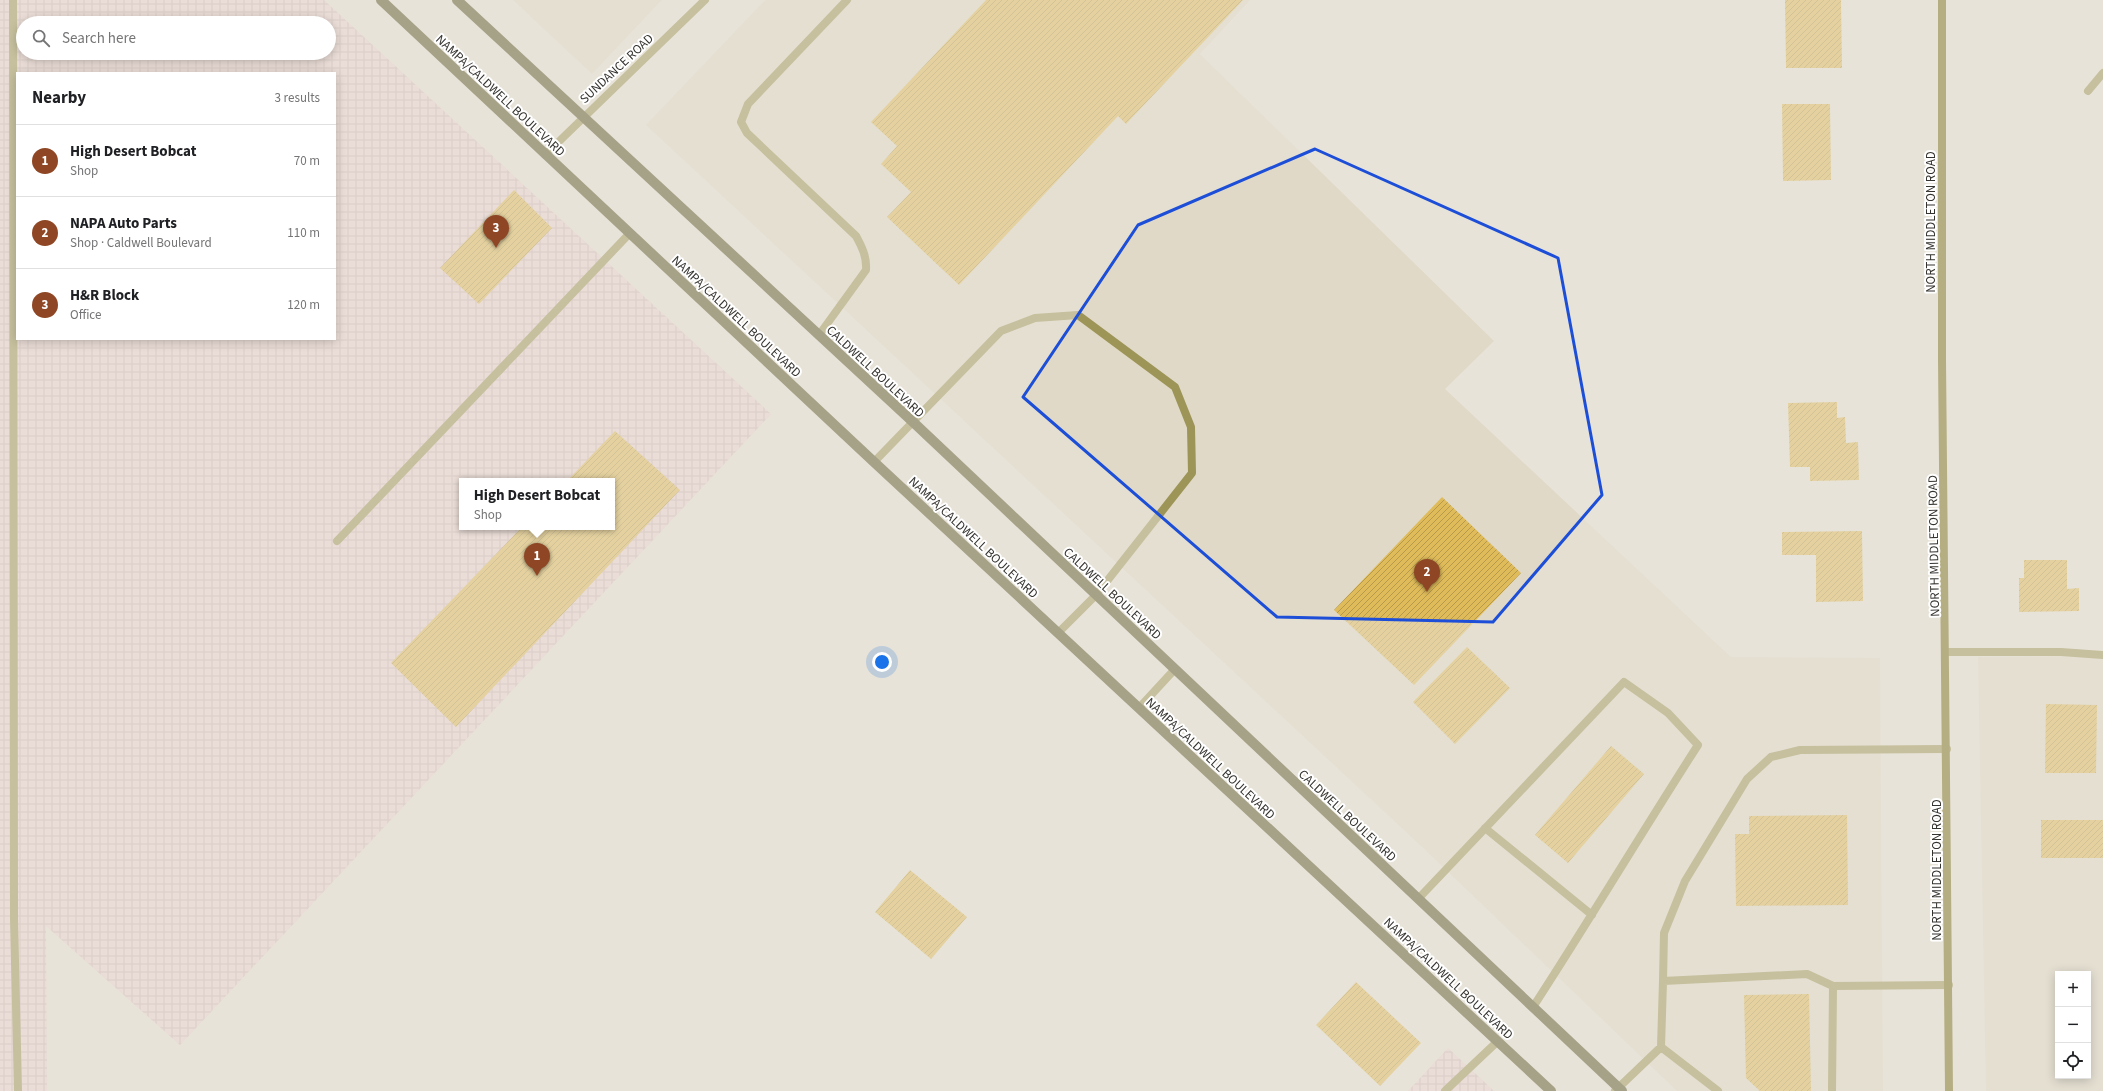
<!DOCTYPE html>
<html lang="en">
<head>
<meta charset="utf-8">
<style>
	:root { --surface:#fff; --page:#f2f2f2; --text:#202124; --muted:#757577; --line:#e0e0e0; --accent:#8e4624 }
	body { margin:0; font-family:"Source Sans 3",sans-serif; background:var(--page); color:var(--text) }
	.controls { position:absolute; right:12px; bottom:12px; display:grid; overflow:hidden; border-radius:0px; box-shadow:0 2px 10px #0003 }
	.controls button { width:36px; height:36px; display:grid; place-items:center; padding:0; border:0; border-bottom:1px solid var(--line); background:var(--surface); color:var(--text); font:20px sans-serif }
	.you { position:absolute; left:882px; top:662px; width:14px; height:14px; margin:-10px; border:3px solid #fff; border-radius:50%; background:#1a73e8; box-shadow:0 0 0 6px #1a73e833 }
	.badge { display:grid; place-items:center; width:26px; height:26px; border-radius:50%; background:var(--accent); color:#fff; font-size:13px; font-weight:700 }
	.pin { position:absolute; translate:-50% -33px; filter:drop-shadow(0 1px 2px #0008) }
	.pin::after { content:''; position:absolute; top:21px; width:14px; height:12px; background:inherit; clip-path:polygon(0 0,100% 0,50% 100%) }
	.popup { position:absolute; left:459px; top:478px; width:156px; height:52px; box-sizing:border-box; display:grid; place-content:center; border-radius:0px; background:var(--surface); filter:drop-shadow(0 1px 3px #0005); font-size:13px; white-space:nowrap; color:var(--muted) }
	.popup b { font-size:15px; color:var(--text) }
	.popup::after { content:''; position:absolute; left:50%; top:100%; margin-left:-8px; border:8px solid transparent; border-top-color:var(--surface) }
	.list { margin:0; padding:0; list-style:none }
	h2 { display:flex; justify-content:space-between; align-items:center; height:52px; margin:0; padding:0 16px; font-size:17px }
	h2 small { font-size:13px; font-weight:400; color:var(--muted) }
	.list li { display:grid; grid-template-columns:26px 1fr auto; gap:12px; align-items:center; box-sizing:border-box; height:72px; padding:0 16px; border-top:1px solid var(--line) }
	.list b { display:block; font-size:15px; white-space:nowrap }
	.list p { margin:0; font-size:13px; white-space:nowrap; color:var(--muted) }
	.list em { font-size:13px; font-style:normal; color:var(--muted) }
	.icon { flex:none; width:22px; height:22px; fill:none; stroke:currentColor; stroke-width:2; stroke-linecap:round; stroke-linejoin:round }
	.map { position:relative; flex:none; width:2103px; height:1091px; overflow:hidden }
	.search { position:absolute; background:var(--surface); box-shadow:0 2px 10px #0003; left:16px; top:16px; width:320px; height:44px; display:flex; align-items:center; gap:10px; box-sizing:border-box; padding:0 14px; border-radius:22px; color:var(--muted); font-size:15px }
	.panel { position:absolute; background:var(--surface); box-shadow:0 2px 10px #0003; left:16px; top:72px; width:320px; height:268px; border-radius:0px }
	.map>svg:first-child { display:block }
	.built { fill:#e0d9c7; fill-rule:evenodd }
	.industrial { fill:url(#industrial-grid); fill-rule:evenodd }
	.building { fill:url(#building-hatch) }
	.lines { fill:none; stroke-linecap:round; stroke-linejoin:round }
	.lane { stroke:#9d9457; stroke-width:8 }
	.street { stroke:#9d9457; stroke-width:8 }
	.secondary { stroke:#786d1b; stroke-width:8 }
	.primary { stroke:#585227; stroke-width:10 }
	.marked { fill:none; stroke:#1d4ed8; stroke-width:3; stroke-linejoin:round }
	.labels { text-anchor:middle; stroke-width:4; stroke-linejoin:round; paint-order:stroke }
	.street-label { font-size:13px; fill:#35332f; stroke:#fff }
</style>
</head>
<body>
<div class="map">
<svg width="2103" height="1091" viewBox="0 0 2103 1091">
	<defs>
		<pattern id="industrial-grid" width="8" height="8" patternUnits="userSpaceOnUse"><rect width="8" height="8" fill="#edd2d3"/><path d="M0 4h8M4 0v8" fill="none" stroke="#ccb5b5"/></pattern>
		<pattern id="building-hatch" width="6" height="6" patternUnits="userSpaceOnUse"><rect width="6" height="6" fill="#dfbb5a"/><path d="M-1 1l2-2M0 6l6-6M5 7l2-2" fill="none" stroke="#b6994b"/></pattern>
	</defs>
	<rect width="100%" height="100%" fill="#e8e3d8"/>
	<path class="built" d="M513,0H662L592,74Z
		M765,0H1250L1200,54L1494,341L1445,389L1731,657L1880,658L1883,1091H1677L1419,844L646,125Z
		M2103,656V1091H1986L1978,657ZM2058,974H2088V1076H2058Z"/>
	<path class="industrial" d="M0,0H324L771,414L180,1045L46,926L47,1091H0ZM23,23H329V53H23ZM17,73H335V339H17ZM462,481H612V527H462Z
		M1448,1048L1494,1091H1408Z"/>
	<path class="building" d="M986,0H1243L1126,124L1118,116L959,285L887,217L911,192L881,164L897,146L871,122Z
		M1785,0H1841L1842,68H1786Z
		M1782,104H1830L1831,180L1783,181Z
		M514,190L552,228L479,304L440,268Z
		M1837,402V418L1845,417L1846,443L1858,442L1859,480L1810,481V467H1790L1788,403Z
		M615,431L680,490L456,727L391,663L522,527H612V481H567Z
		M1442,497L1521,573L1414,685L1334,610Z
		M1862,531L1863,601L1816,602V555H1782V532Z
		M2024,560H2067V589L2079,588V611L2019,612V578H2024Z
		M1467,647L1510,688L1455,744L1413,702Z
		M2046,704L2097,705L2096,773H2045Z
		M1611,746L1644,774L1568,863L1535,835Z
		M1847,815L1848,905L1736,906L1735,834H1749V816Z
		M2041,820H2103V858H2041Z
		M910,870L967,917L931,959L875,912Z
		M1356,982L1421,1043L1380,1086L1316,1025Z
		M1809,994L1811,1091H1760L1746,1078L1744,995Z"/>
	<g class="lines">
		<path class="lane" d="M2088,91L2103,73
			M819,335L866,270C867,257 862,247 856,236L747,133L741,122L748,104L847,0
			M874,462L1001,331L1035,318L1078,315L1175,387L1191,427L1192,473L1096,595L1058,633
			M337,541L629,234
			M1946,652H2061L2103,655
			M1139,708L1175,669
			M1485,828L1592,915
			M1418,899L1624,682L1668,713L1698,745C1642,832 1589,921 1533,1007
			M1663,981L1664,933L1685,881L1747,779L1771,757L1800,750L1947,749
			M1661,1047L1663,981L1807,974L1833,986L1949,985
			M1445,1091L1498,1041
			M1615,1091L1661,1047L1718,1091
			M1832,1091L1833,986"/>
		<path class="street" d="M13,0L14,918L18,1091
			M545,155L705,0"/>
		<path class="secondary" d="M1942,0V360L1949,1091"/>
		<path class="primary" d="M381,0L874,462L1551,1091
			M457,0L912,421L1622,1091"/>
	</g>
	<path d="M0 0H2103V1091H0ZM1315,149L1558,258L1602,495L1493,622L1277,617L1023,397L1138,225Z" fill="#e8e3d8" fill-opacity=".55" fill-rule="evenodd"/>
	<path class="marked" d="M1315,149L1558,258L1602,495L1493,622L1277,617L1023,397L1138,225Z"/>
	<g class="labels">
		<g class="street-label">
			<text transform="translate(616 68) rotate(-43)" y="5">SUNDANCE ROAD</text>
			<text transform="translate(501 95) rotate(43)" y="5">NAMPA/CALDWELL BOULEVARD</text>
			<text transform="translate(1930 222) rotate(-90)" y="5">NORTH MIDDLETON ROAD</text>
			<text transform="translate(737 316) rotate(43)" y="5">NAMPA/CALDWELL BOULEVARD</text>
			<text transform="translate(876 371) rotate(43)" y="5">CALDWELL BOULEVARD</text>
			<text transform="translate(974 537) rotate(43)" y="5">NAMPA/CALDWELL BOULEVARD</text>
			<text transform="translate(1933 546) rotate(-91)" y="5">NORTH MIDDLETON ROAD</text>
			<text transform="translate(1113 593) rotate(43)" y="5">CALDWELL BOULEVARD</text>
			<text transform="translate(1211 758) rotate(43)" y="5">NAMPA/CALDWELL BOULEVARD</text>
			<text transform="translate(1348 815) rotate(43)" y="5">CALDWELL BOULEVARD</text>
			<text transform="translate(1936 870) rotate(-90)" y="5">NORTH MIDDLETON ROAD</text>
			<text transform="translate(1449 978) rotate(43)" y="5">NAMPA/CALDWELL BOULEVARD</text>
		</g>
	</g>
</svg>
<div class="controls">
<button>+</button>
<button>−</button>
<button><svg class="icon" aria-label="locate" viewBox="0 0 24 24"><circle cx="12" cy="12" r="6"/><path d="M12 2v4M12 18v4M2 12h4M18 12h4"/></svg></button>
</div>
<div class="you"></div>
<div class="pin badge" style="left:537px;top:576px">1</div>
<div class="popup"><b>High Desert Bobcat</b>Shop</div>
<div class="pin badge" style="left:1427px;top:592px">2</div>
<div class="pin badge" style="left:496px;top:248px">3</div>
<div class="search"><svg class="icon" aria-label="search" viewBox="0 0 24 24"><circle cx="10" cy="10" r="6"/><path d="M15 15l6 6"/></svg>Search here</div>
<section class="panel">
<h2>Nearby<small>3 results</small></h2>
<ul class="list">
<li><span class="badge">1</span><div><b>High Desert Bobcat</b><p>Shop</p></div><em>70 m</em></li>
<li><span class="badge">2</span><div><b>NAPA Auto Parts</b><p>Shop · Caldwell Boulevard</p></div><em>110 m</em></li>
<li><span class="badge">3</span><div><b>H&amp;R Block</b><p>Office</p></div><em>120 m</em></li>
</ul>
</section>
</div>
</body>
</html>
